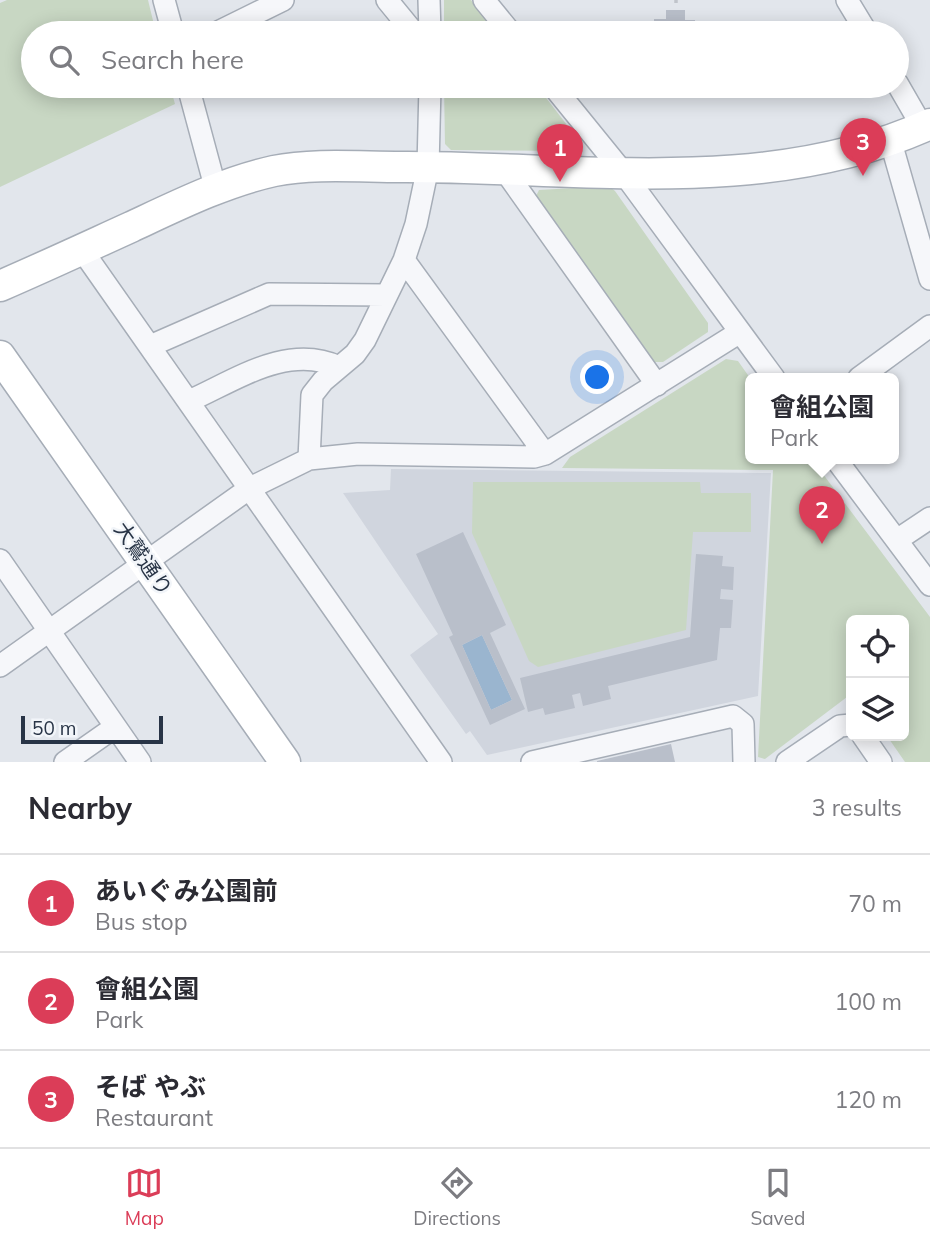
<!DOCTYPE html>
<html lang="en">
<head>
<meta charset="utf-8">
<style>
	:root { --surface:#fff; --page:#f2f2f3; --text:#2b2b33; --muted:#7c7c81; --line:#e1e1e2; --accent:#db3d58 }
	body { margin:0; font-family:Mulish,"Noto Sans JP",sans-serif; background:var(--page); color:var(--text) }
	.controls { position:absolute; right:21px; bottom:21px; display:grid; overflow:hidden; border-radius:10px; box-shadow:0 4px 18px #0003 }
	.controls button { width:63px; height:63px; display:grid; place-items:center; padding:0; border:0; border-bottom:2px solid var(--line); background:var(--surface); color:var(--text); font:35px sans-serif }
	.scale { position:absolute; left:21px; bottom:18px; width:142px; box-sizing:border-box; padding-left:7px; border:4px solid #283446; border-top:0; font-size:19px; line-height:24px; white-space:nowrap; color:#283446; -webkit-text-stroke:5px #f2f5f9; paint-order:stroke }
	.you { position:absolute; left:598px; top:378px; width:24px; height:24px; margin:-18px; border:5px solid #fff; border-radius:50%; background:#1a73e8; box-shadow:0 0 0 10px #1a73e833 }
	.badge { display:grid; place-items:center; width:46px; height:46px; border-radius:50%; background:var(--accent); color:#fff; font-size:23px; font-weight:700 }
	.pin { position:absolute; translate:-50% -58px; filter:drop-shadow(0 2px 4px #0008) }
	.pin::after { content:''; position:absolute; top:37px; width:24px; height:21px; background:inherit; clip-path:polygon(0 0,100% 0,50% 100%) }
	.popup { position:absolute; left:745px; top:373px; width:154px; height:91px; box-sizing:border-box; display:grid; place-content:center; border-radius:10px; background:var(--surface); filter:drop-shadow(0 2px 5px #0005); font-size:23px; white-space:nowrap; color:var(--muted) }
	.popup b { font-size:26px; color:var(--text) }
	.popup::after { content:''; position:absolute; left:50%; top:100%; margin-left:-14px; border:14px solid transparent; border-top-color:var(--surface) }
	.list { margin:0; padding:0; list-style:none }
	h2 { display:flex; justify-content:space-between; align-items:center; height:91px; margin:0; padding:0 28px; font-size:30px }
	h2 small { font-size:23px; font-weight:400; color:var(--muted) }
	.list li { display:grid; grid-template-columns:46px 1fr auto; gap:21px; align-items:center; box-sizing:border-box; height:98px; padding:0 28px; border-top:2px solid var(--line) }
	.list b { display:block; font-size:26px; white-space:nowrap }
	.list p { margin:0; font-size:23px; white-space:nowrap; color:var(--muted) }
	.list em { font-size:23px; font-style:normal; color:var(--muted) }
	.icon { flex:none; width:38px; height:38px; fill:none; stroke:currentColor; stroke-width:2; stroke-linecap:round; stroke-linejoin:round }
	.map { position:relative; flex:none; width:930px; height:762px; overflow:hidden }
	.search { position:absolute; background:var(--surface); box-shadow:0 4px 18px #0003; left:21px; right:21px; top:21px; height:77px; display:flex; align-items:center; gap:18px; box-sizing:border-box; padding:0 24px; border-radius:38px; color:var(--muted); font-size:26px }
	.sheet { height:385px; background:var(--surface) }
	nav { display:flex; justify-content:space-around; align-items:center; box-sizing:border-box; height:98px; border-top:2px solid var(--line); background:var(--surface); font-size:19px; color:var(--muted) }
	nav a { display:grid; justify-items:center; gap:4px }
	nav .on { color:var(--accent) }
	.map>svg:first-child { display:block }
	.built { fill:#d0d5de }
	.green { fill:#c8d7c3 }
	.water { fill:#9ab5cf }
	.building { fill:#b9bfca; fill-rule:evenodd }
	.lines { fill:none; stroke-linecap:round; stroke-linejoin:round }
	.street-casing { stroke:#a6adb7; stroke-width:24 }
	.secondary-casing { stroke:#a6adb7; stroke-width:33 }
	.path { stroke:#c0c4cb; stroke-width:3.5; stroke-dasharray:5 5; stroke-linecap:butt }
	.street { stroke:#f6f7fa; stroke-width:21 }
	.secondary { stroke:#fff; stroke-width:30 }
	.labels { text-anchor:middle; stroke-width:5; stroke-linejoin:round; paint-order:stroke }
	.street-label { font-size:21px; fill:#283446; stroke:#f2f5f9 }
</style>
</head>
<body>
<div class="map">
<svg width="930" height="762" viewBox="0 0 930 762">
	<rect width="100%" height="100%" fill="#e2e6ec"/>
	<path class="built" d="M391,469L771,473L758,696L487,755L470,731L466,734L410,655L438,634L343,493L390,490Z"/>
	<path class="green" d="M7,0H148L156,33H33V86H170L175,104L0,187V3Z
		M444,0H471L496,33H444Z
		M444,86H537L580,142L579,151L451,150L445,144Z
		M609,186L615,191L708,323V332L663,362H654L535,198L539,190Z
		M726,359L738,361L750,378V458H811L930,617V762H905L887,736H904V620H851V694L765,759L758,757L773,470L562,468L570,457Z
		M473,482H700L701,493H751V532H693L686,630L538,667L529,661L472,533Z"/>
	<path class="water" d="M482,635L512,700L491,710L462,645Z"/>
	<path class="building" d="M666,10H685V20H695V33H654V19H666Z
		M463,532L506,625L490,633L525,709L490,725L449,637L453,635L416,554ZM482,635L512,700L491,710L462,645Z
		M696,554L723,556L722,566L734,567L733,590L721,589L720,599L733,600L731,628H720L717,660L608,686L611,699L583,706L580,693L572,695L575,708L545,715L543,708L528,712L520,678L690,637Z
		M671,744L675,762H597V761Z"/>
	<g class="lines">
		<g class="street-casing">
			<path id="street" d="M164,0L173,33
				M387,0L414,33
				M429,0L430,33
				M484,0L511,33
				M847,0L867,33
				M216,33L283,0
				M897,83L923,128
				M188,86L216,190
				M553,86L622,171L774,378
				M890,139L930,279
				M503,168L657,385
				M82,250L441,762
				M404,260L545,454
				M150,346L269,294L386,295
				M859,378L930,326
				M189,401C236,380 288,343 339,367
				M835,458L930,585
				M309,459L312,395L323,381L355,354L365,340L404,260L416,224L428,167L430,86
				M897,540L930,518
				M0,560L140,762
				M0,666L250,488L309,459L358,454L534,457L545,454L740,332
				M863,736L881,762
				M65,762L115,727
				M532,762L733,716L743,724L744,762
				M787,762L840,726L851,725"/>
		</g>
		<g class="secondary-casing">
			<path id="secondary" d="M0,286C44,267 87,247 131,227C176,206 224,182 274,171C314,163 359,167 401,167C575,166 766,199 930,124
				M0,356L285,762"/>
		</g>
		<path class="path" d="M676,3V0"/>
		<use href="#street" class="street"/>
		<use href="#secondary" class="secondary"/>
	</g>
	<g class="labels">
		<g class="street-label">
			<text transform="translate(143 559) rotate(55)" y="7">大鷲通り</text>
		</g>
	</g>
</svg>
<div class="controls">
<button><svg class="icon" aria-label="locate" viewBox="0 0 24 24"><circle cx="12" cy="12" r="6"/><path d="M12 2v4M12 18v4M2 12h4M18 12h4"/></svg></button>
<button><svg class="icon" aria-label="layers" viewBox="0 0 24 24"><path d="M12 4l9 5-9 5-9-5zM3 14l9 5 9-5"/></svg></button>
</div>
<div class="scale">50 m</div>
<div class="you"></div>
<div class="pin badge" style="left:560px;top:182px">1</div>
<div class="pin badge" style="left:822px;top:544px">2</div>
<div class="popup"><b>會組公園</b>Park</div>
<div class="pin badge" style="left:863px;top:176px">3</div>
<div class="search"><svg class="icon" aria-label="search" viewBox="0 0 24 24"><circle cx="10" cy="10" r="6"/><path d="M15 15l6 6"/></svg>Search here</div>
</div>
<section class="sheet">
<h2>Nearby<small>3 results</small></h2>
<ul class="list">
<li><span class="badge">1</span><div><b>あいぐみ公園前</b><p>Bus stop</p></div><em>70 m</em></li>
<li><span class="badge">2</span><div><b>會組公園</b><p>Park</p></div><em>100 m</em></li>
<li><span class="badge">3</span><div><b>そば やぶ</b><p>Restaurant</p></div><em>120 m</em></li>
</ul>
</section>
<nav>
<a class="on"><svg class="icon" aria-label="map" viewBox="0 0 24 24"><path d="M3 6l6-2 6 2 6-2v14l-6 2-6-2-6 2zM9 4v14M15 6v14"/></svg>Map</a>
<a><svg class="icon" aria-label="directions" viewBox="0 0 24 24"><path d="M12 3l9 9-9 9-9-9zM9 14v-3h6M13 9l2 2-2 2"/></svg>Directions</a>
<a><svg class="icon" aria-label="saved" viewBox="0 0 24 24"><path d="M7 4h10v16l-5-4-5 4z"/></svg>Saved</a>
</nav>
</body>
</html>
